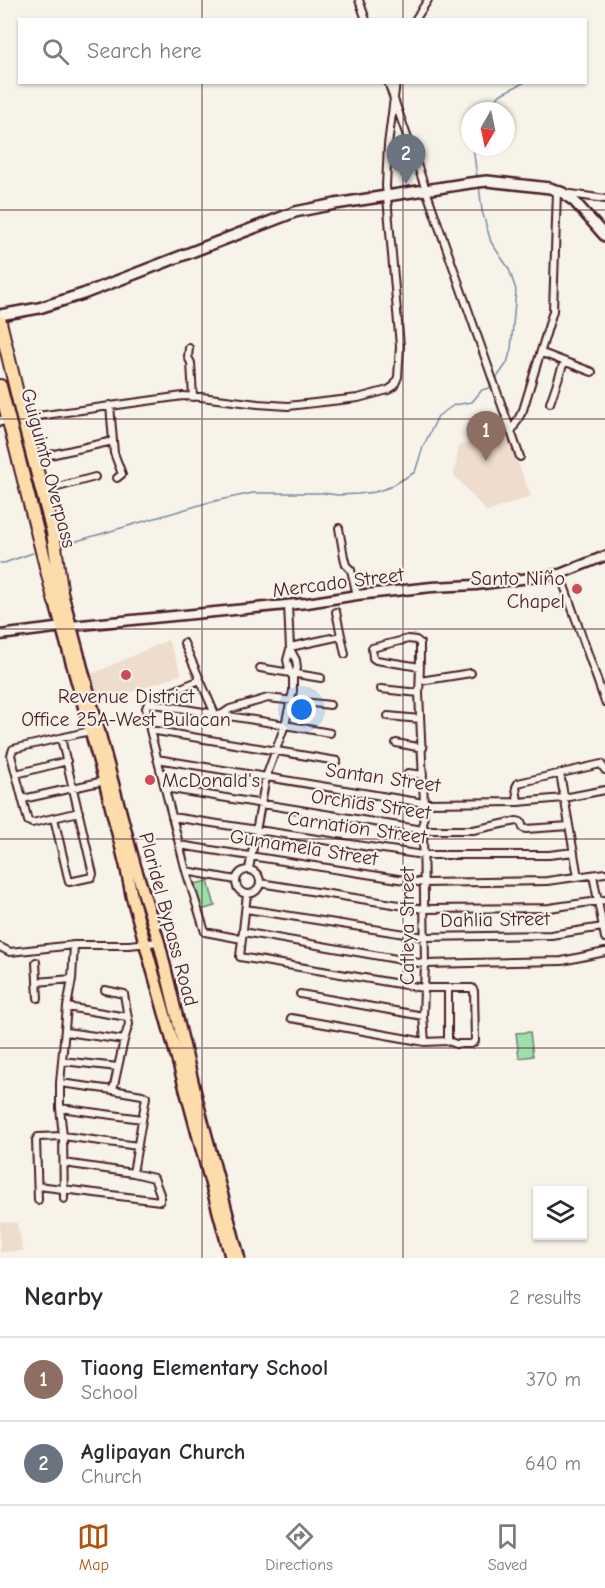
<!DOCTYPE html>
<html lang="en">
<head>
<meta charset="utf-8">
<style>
	:root { --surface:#fff; --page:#f2f2f3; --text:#2b2b33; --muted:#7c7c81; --line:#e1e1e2; --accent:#b45309 }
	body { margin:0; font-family:"Comic Neue",sans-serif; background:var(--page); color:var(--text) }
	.controls { position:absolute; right:18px; bottom:18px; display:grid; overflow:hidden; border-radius:0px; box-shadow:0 2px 4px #0004 }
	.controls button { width:54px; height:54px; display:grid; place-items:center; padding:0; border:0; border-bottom:2px solid var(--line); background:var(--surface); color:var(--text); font:30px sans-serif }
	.compass { position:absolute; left:461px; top:102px; width:54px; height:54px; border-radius:50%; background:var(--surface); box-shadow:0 2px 4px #0004; rotate:189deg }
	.you { position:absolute; left:302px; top:710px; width:21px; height:21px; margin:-15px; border:4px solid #fff; border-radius:50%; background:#1a73e8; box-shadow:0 0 0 9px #1a73e833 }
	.badge { display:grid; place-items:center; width:39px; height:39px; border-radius:50%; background:var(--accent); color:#fff; font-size:20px; font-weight:700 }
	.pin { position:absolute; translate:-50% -50px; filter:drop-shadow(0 2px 3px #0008) }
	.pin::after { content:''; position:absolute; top:32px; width:21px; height:18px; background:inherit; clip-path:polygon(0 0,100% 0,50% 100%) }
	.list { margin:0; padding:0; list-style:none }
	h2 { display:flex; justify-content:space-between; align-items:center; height:78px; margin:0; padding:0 24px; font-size:26px }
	h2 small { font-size:20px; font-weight:400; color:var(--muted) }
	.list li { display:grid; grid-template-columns:39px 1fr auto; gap:18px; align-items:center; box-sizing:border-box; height:84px; padding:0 24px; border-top:2px solid var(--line) }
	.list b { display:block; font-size:22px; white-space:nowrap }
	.list p { margin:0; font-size:20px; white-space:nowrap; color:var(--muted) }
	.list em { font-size:20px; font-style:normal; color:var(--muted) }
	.icon { flex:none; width:33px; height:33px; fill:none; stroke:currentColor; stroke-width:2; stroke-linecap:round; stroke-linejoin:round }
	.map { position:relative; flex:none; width:605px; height:1258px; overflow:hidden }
	.search { position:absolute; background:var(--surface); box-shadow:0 2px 4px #0004; left:18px; right:18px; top:18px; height:66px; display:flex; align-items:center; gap:15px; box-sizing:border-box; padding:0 21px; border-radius:0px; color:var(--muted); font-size:22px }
	.sheet { height:246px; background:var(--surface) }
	nav { display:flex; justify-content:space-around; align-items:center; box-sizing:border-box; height:84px; border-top:2px solid var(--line); background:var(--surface); font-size:16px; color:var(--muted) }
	nav a { display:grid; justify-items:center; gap:3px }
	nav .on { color:var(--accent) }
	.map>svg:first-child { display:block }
	.built { fill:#eedccc }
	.green { fill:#9de0ac; stroke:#74806c; stroke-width:1.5 }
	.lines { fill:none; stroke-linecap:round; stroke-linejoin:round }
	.stream { stroke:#7a89a6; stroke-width:1.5 }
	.minor-casing { stroke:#4a1f2b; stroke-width:10 }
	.tertiary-casing { stroke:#4a1f2b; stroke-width:13 }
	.secondary-casing { stroke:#4a1f2b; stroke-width:14 }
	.trunk-casing { stroke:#4a1f2b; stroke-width:15 }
	.motorway-casing { stroke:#4a1f2b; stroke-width:16 }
	.minor { stroke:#f7f3e8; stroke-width:6 }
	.tertiary { stroke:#f7f3e8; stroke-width:8 }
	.secondary { stroke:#f7f3e8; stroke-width:9 }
	.trunk { stroke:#fddcac; stroke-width:10 }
	.motorway { stroke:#fddcac; stroke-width:12 }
	.grid { fill:none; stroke:#4a1f2b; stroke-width:1.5; stroke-opacity:0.55 }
	.poi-dot { fill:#d1495b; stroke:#f7f3e8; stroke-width:2 }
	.labels { text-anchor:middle; stroke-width:4.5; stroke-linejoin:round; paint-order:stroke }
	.street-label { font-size:20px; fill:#4a1f2b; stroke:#f7f3e8 }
	.poi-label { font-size:20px; fill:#4a1f2b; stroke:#f7f3e8; text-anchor:end }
</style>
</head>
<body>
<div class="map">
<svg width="605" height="1258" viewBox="0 0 605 1258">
	<rect width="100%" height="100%" fill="#f7f3e8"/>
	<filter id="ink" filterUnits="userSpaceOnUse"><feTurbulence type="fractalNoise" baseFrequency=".0167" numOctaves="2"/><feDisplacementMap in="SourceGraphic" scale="12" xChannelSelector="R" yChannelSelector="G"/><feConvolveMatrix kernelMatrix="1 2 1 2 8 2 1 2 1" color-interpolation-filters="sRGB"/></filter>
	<g filter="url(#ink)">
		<path class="built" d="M505,431L531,496L487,512L454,475L459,446Z
			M168,640L182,674L98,704L90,675Z
			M0,1222L17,1223L23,1251L0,1252Z"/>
		<path class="green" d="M208,881L215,906L201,910L194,884Z
			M530,1032L533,1056L519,1058L516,1033Z"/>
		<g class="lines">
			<path class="stream" d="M484,111L501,94L525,82
				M470,124V126
				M473,147L477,177
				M479,185L482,211L491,242L509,269L516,290L511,349L507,363L495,380
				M63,545L210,502L253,493H323L337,495L358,494L375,492L390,487L415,472L423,447L438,416L454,405L472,402L482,390L492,387
				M0,563H4L33,553"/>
			<g class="minor-casing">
				<path id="minor" d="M359,0L366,20
					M415,20L428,0
					M388,82L520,457
					M564,193L605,199
					M189,348L188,357L191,363L193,397
					M542,353L592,372
					M550,403L564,362
					M110,405L114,453L122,474L117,478
					M23,418L183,396L201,397L258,404L288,406L358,398L388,390L394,386L398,377L400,346L386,186L388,145L396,82
					M511,432L523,410L553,311L557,191
					M33,456L41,457L113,441
					M43,491L95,477
					M339,528L344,557L346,565L351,570L357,595
					M560,574L605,702
					M288,605L290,649L287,660L290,673L293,677
					M336,612L345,654
					M184,643L215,714
					M290,647L341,636
					M420,667L376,660L373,658L372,648L408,639L416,640L420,643C420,660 420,676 419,693L424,803L423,830L425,964L423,1016L425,1042
					M260,668L321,678
					M420,681L471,673
					M381,689L419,693
					M148,703L146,708L150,730L186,871L205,932L242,939
					M148,703L285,725L330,733
					M148,703L154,699L200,680
					M221,715L230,709L268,698L330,705
					M388,716L420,719
					M150,730L337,761
					M396,743L423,748
					M157,759L424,803L518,802L564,798L605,790
					M408,773L423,775
					M560,773L578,877
					M16,774L67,761
					M165,788L423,830H473L517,821L521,822L523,828L526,829L569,826
					M23,799L104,781
					M518,802L516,787L518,783L601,764L605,770
					M79,812L32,823L28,821L11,755L13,749L90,731
					M172,817L423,855H549L574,852
					M54,818L69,882L92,877L93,874L61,738
					M179,845L424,883L547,881L605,873
					M249,869L266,777L285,725L293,691V677L297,668L296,660L290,649
					M236 882a12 12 0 1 1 24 0a12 12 0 1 1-24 0Z
					M186,871L236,880
					M593,875L605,938
					M260,883L424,909L549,908L605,900
					M247,894L240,957L423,988H472L474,991L475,1041L471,1044H456L448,1041L425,1042L291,1018
					M246,909L424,937L551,935L603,927
					M243,932L425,964L562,961L605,952
					M0,947L10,952L74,945
					M36,962L38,998
					M37,982L72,979
					M448,988V1041
					M105,990L124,994L129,1024L124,1040L113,1090
					M300,994L423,1016
					M67,1007L127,1017
					M66,1032L124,1040
					M62,1061L118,1067
					M60,1083L113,1090L142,1095L146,1097L133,1173
					M60,1108L142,1119
					M38,1186L160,1201V1194L154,1178L133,1173L64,1163
					M64,1199L63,1136L60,1108V1083L67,1007L72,979L74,945H129L159,942
					M38,1200L36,1140L38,1137L63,1136L138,1146"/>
			</g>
			<g class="tertiary-casing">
				<path id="tertiary" d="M0,421H1
					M71,626L307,603L357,595L432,587L476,585L560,574L605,556
					M0,635L63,627"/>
			</g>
			<g class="secondary-casing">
				<path id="secondary" d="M0,315L39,308L83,294L295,212L335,204L470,183L487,181L550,188L563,193L575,202L605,236"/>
			</g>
			<g class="trunk-casing">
				<path id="trunk" d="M61,589L135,866L159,942L199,1108L239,1258
					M55,602L106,787L126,867L132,897L171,1036L231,1258"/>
			</g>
			<g class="motorway-casing">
				<path id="motorway" d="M0,322L23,418L53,532L61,589
					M0,386L55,602"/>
			</g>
			<use href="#minor" class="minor"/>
			<use href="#tertiary" class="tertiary"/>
			<use href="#secondary" class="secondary"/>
			<use href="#trunk" class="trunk"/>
			<use href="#motorway" class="motorway"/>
		</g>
	</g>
	<path class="grid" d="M202,0V20M403,0V20M202,82V1258M403,82V1258M0,210H605M0,419H605M0,629H605M0,839H605M0,1048H605"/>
	<g class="poi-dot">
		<circle cx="577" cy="589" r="6"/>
		<circle cx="126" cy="675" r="6"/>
		<circle cx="150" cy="780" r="6"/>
	</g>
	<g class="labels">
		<g class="street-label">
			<text transform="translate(49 468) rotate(75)" y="7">Guiguinto Overpass</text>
			<text transform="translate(338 582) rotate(-7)" y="7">Mercado Street</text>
			<text transform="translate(383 777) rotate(8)" y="7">Santan Street</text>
			<text transform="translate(371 804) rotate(8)" y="7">Orchids Street</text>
			<text transform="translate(357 827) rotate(8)" y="7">Carnation Street</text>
			<text transform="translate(304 847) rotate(9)" y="7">Gumamela Street</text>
			<text transform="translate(169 919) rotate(75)" y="7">Plaridel Bypass Road</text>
			<text transform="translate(495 919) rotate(-1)" y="7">Dahlia Street</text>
			<text transform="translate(407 926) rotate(-90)" y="7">Catleya Street</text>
		</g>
		<g class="poi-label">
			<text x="565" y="585">Santo Niño<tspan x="565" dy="23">Chapel</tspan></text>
			<text x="126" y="703" text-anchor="middle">Revenue District<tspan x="126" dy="23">Office 25A-West Bulacan</tspan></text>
			<text x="162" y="787" text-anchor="start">McDonald's</text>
		</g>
	</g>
</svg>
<div class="controls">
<button><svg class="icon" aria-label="layers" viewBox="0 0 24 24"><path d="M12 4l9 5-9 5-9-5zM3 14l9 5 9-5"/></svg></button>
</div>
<svg class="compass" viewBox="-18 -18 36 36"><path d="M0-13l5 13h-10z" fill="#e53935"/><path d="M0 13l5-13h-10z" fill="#7c7c81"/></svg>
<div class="you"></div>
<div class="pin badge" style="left:486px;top:461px;background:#8d6e63">1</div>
<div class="pin badge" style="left:406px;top:184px;background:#6b7280">2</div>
<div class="search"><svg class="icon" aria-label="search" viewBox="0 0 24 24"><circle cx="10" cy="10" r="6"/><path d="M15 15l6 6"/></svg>Search here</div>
</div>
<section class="sheet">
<h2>Nearby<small>2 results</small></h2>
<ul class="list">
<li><span class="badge" style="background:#8d6e63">1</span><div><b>Tiaong Elementary School</b><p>School</p></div><em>370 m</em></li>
<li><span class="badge" style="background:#6b7280">2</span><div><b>Aglipayan Church</b><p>Church</p></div><em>640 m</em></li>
</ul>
</section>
<nav>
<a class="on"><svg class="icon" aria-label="map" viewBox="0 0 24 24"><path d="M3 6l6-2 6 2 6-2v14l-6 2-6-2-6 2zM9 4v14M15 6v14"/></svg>Map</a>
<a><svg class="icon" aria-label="directions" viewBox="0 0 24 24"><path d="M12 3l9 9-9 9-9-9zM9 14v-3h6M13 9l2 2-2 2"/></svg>Directions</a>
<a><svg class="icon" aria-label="saved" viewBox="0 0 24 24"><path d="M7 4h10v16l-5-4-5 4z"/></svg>Saved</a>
</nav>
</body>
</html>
